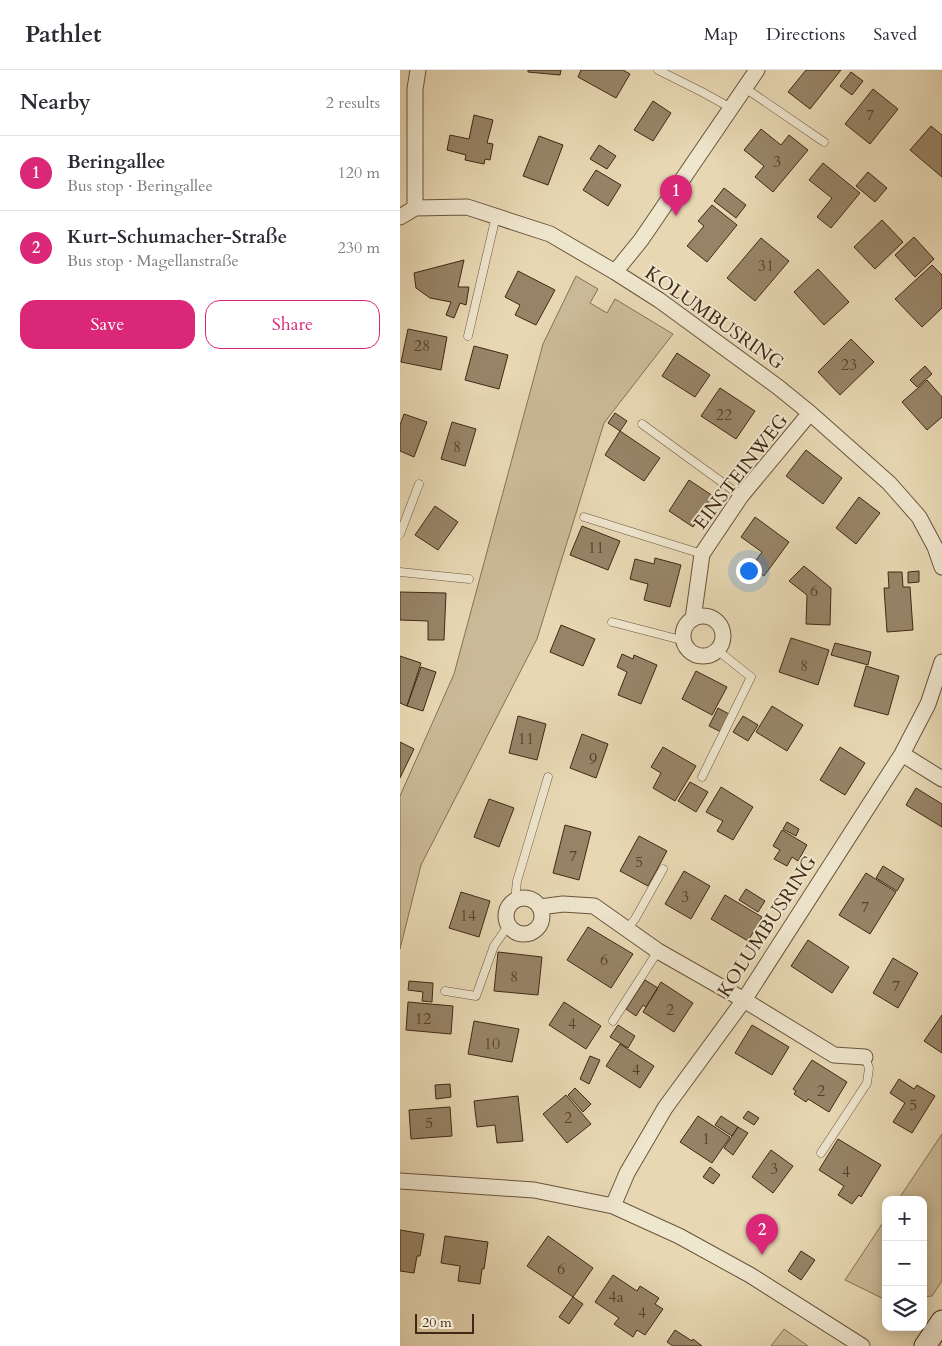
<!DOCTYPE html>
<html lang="en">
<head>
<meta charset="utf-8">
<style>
	:root { --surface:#fff; --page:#f7f7f7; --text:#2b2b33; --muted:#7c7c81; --line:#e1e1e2; --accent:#db2777 }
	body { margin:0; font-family:Cardo,serif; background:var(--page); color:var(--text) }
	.controls { position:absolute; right:15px; bottom:15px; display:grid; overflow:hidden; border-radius:10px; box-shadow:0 2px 12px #0003 }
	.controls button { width:45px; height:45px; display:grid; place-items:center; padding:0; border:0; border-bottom:1px solid var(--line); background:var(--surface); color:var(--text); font:25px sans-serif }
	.scale { position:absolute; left:15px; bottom:12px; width:59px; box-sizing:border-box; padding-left:5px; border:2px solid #402815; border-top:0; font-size:14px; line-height:18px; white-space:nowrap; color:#402815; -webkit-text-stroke:4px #efe6ce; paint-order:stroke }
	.you { position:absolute; left:348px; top:500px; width:18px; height:18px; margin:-12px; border:4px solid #fff; border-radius:50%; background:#1a73e8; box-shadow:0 0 0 8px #1a73e833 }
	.badge { display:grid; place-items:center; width:32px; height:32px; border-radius:50%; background:var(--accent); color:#fff; font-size:16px; font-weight:700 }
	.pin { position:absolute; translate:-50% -41px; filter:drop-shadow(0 1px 2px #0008) }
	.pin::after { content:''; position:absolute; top:26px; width:18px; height:15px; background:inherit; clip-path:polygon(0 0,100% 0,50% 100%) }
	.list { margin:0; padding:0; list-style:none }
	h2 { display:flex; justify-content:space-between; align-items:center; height:65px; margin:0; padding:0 20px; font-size:21px }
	h2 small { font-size:16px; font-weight:400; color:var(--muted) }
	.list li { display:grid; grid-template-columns:32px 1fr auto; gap:15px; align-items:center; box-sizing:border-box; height:75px; padding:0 20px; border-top:1px solid var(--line) }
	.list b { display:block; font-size:19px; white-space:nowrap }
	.list p { margin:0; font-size:16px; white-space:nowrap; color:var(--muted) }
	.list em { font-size:16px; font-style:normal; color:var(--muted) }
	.actions { display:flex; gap:10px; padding:15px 20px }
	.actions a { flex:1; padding:11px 0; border:1px solid var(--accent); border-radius:15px; text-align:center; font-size:18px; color:var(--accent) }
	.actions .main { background:var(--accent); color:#fff }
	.icon { flex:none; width:28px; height:28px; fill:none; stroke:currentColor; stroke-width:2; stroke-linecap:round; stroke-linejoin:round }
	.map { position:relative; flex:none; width:542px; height:1276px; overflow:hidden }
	header { display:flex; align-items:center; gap:30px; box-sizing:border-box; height:70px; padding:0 25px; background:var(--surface); border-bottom:1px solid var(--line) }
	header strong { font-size:24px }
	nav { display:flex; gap:28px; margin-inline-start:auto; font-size:18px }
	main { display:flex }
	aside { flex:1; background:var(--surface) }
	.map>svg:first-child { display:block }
	.green { fill:#cbba98; stroke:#867156 }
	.building { fill:#978467; stroke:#402815 }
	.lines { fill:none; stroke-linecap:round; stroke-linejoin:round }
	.lane-casing { stroke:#6a543c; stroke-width:9 }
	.street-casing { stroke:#6a543c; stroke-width:17 }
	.secondary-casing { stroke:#402815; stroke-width:23 }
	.lane { stroke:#efe6ce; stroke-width:8 }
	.street { stroke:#efe6ce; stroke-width:15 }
	.secondary { stroke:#efe6ce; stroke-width:21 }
	.labels { text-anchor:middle; stroke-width:4; stroke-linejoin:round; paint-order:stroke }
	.number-label { font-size:16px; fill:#563f2a }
	.street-label { font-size:19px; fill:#402815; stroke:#efe6ce }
</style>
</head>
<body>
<header>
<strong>Pathlet</strong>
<nav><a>Map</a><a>Directions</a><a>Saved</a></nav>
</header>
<main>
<aside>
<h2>Nearby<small>2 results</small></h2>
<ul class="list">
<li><span class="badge">1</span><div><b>Beringallee</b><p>Bus stop · Beringallee</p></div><em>120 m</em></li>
<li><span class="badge">2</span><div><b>Kurt-Schumacher-Straße</b><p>Bus stop · Magellanstraße</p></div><em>230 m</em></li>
</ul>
<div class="actions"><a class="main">Save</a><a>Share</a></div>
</aside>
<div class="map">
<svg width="542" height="1276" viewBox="0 0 542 1276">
	<rect width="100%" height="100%" fill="#e7d8b3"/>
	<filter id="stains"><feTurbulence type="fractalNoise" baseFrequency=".004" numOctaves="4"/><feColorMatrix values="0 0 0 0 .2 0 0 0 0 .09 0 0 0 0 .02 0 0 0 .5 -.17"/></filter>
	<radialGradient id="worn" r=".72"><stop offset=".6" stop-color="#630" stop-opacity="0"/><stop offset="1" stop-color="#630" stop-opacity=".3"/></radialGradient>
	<path class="green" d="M176,206L198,219L190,233L207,243L215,229L273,264L204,353L137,569L21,795L0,879V726L54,604L143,274Z
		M542,1064V1211L532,1226L523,1227V1130H498Z
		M486,1148V1230L445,1210Z
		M384,1259L408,1276H371Z"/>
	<path class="building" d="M128,0H161L160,5L128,2Z
		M181,0H223L230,4L216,28L178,7Z
		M406,0H441L410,39L388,22Z
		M451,2L463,11L452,25L440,16Z
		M473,19L498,39L470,74L445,54Z
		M253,31L271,43L253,71L234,60Z
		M74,45L93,50L87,73L93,74L90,90L85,89L84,94L65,90L66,85L47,80L50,65L69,69Z
		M531,56L542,65V107L510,80Z
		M361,59L381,75L389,65L408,80L373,122L355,107L364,96L344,80Z
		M139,66L163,75L148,115L123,106Z
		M199,75L216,86L207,99L190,89Z
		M423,93L460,123L431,158L417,147L432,128L409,110Z
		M196,100L221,115L208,136L183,120Z
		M468,102L487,118L475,132L456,116Z
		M324,118L346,135L336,148L314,131Z
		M312,135L337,155L307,192L287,176L304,156L298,151Z
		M482,150L503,172L475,199L454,177Z
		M514,167L534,189L515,207L495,185Z
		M361,168L389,191L355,231L327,208Z
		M64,190L58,217H69L66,235L60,233L54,248L46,245L51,232L30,228L16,218L14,203Z
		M532,195L542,205V238L522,257L495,229Z
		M418,199L449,232L424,255L394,222Z
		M118,201L155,220L136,255L115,245L120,235L105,227Z
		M8,259L47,267L41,300L1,292Z
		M451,269L474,292L440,325L418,302Z
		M74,276L108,285L99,319L65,310Z
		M277,283L310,305L295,327L262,306Z
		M525,296L532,304L517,317L510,310Z
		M527,310L542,327V347L527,360L502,332Z
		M320,318L355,341L336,369L301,346Z
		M215,343L227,351L220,361L208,353Z
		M4,344L27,352L14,387L0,381V355Z
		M52,352L76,359L65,396L41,389Z
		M220,361L260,388L244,411L205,385Z
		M406,380L442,408L423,434L386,406Z
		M289,410L313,426L293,457L269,441Z
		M459,427L480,443L456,474L436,458Z
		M35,436L58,452L38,480L15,465Z
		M355,447L389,472L364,506L351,497L362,482L341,467Z
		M182,456L220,471L208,500L170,485Z
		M255,488L281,495L270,537L244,530L248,514L230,509L235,489L254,494Z
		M404,496L431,518L430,555L406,554L407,525L389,511Z
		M519,501V512L508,513V502Z
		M488,502H502L503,517H510L513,560L487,562L484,518H489Z
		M0,522L46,523L44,570H28V551L0,550Z
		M161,555L195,569L183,596L150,582Z
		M391,568L429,580L418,615L379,602Z
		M435,573L471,582L468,595L431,585Z
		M222,584L233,589L234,585L257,595L241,634L218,625L227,602L217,597Z
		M0,586L21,593L7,636L0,633Z
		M466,596L499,606L488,645L454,636Z
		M21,597L36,602L23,641L7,636Z
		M296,601L327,617L312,645L282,629Z
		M372,636L403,655L387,681L356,662Z
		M318,638L329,644L321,662L309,656Z
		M118,646L146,654L137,690L109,683Z
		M343,646L358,655L348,671L333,662Z
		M182,664L208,674L196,708L170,698Z
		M0,672L14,679L0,708Z
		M263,677L296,696L275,731L253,718L261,703L251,697Z
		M440,677L465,693L445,725L420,710Z
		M290,712L308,722L296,742L278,731Z
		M321,717L353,737L333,770L317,761L323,751L306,742Z
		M516,718L542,734V757L506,735Z
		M89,729L114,738L99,777L74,767Z
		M387,752L399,759L396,766L383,759Z
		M165,755L191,762L179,810L153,803Z
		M382,760L407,775L398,791L392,787L387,796L374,789L380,780L373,776Z
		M239,766L267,781L248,816L220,801Z
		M483,796L504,809L497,821L476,808Z
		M284,801L310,816L291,849L265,834Z
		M466,803L496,822L470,864L439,845Z
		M346,819L365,831L358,842L339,830Z
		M61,822L90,831L79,867L49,858Z
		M325,825L362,847L348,871L311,849Z
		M188,857L233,884L211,918L167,890Z
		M408,870L449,897L432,923L391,896Z
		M98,882L142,887L138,925L94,921Z
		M493,888L518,903L498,938L473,923Z
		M245,910L258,918L246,937L243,935L236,946L226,939Z
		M9,911L33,913L32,932L22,931L23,922L8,920Z
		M261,912L293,933L274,962L243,942Z
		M8,932L53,936L51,964L6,960Z
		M164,932L201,956L186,979L149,955Z
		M542,945V983L524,971Z
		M74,951L119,959L112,992L68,984Z
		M218,955L235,966L228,978L210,967Z
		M352,955L389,977L372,1005L335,983Z
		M220,974L254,996L240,1018L206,996Z
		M190,986L200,990L189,1014L180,1009Z
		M412,990L447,1012L429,1042L408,1029L406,1032L394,1024L396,1021L393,1019Z
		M499,1009L514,1019L517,1015L535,1026L512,1063L493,1052L505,1033L490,1023Z
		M50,1014L51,1027L36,1029L35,1015Z
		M175,1018L191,1034L183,1042L168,1025Z
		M166,1025L191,1054L167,1073L143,1044Z
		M118,1026L123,1071L97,1073L95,1055L77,1057L74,1031Z
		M50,1037L52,1066L11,1069L9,1040Z
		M348,1041L359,1048L354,1055L343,1048Z
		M298,1046L330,1067L312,1093L280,1072Z
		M321,1046L338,1057L332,1066L315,1055Z
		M338,1057L348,1063L333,1085L324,1078Z
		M438,1069L481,1095L461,1127L459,1125L452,1134L438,1125L444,1116L419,1100Z
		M371,1080L393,1096L373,1123L352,1107Z
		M310,1097L320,1105L313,1114L303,1107Z
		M0,1160L24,1164L20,1186H17L14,1203L0,1201Z
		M45,1166L88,1172L84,1199H82L80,1214L58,1211L60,1196L41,1193Z
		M148,1166L193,1198L173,1227L127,1196Z
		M401,1181L415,1190L401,1210L388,1201Z
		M213,1205L237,1221L240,1216L259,1228L255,1234L263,1239L245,1265L237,1260L233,1267L214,1254L219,1248L195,1232Z
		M173,1227L183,1234L169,1254L159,1247Z
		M275,1260L292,1271L293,1269L302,1276H273L267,1272Z"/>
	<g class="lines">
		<g class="lane-casing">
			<path id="lane" d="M258,0L302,22L331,38
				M345,18L424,72
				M68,266L96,146
				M242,354L341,426
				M184,447L302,484
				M0,464L19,414
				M0,502L69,509
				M212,552L285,571
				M302,707L351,607L317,580
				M115,830L117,811L148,707
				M227,859L235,849L263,799
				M45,921L76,926L94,876L108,856
				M213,951L258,881
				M421,1083L467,1013L469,998L465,987"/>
		</g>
		<g class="street-casing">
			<path id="street" d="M15,138V19L18,0
				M0,147L15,138L67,137L150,164L215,202L259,230L378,317L410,343L489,413L519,447L535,477L542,497
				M215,202L241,170L357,0
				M283 566a20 20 0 1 1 40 0a20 20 0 1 1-40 0Z
				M293,549L302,484L341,426L410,343
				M502,684L542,709
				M106 846a18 18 0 1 1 36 0a18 18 0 1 1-36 0Z
				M140,837L163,834L194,836L258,881L344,930L434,985L465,987
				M0,1111L134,1120L213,1136L279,1166L350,1205L462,1276
				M213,1136L227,1103L265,1038L344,930L502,684L528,634L542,592"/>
		</g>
		<g class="secondary-casing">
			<path id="secondary" d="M525,1276L542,1251"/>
		</g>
		<use href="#lane" class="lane"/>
		<use href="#street" class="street"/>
		<use href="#secondary" class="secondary"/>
	</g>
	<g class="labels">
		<g class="number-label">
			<text x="470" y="50">7</text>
			<text x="377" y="97">3</text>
			<text x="366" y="201">31</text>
			<text x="22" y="281">28</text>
			<text x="449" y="300">23</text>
			<text x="324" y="350">22</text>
			<text x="57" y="382">8</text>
			<text x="196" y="483">11</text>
			<text x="414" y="526">6</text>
			<text x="404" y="601">8</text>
			<text x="126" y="674">11</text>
			<text x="193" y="694">9</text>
			<text x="173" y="791">7</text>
			<text x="239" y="797">5</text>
			<text x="285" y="832">3</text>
			<text x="465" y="842">7</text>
			<text x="68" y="851">14</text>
			<text x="204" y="895">6</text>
			<text x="114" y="912">8</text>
			<text x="496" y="921">7</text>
			<text x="270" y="945">2</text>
			<text x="23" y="954">12</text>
			<text x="172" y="959">4</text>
			<text x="92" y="979">10</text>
			<text x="236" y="1005">4</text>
			<text x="421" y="1026">2</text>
			<text x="513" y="1040">5</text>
			<text x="168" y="1053">2</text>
			<text x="29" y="1058">5</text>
			<text x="306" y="1074">1</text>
			<text x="374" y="1104">3</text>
			<text x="446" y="1107">4</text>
			<text x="161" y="1204">6</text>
			<text x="216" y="1232">4a</text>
			<text x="242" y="1248">4</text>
		</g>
		<g class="street-label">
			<text transform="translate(315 247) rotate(35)" y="7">KOLUMBUSRING</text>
			<text transform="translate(340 401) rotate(-52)" y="7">EINSTEINWEG</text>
			<text transform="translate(366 856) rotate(-57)" y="7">KOLUMBUSRING</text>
		</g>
	</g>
	<rect width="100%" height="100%" filter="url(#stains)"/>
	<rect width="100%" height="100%" fill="url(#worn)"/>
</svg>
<div class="controls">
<button>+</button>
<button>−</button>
<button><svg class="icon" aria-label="layers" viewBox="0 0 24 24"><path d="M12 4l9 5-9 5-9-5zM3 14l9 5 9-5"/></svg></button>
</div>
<div class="scale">20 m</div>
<div class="you"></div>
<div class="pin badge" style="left:276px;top:146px">1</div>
<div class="pin badge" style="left:362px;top:1185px">2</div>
</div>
</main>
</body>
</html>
